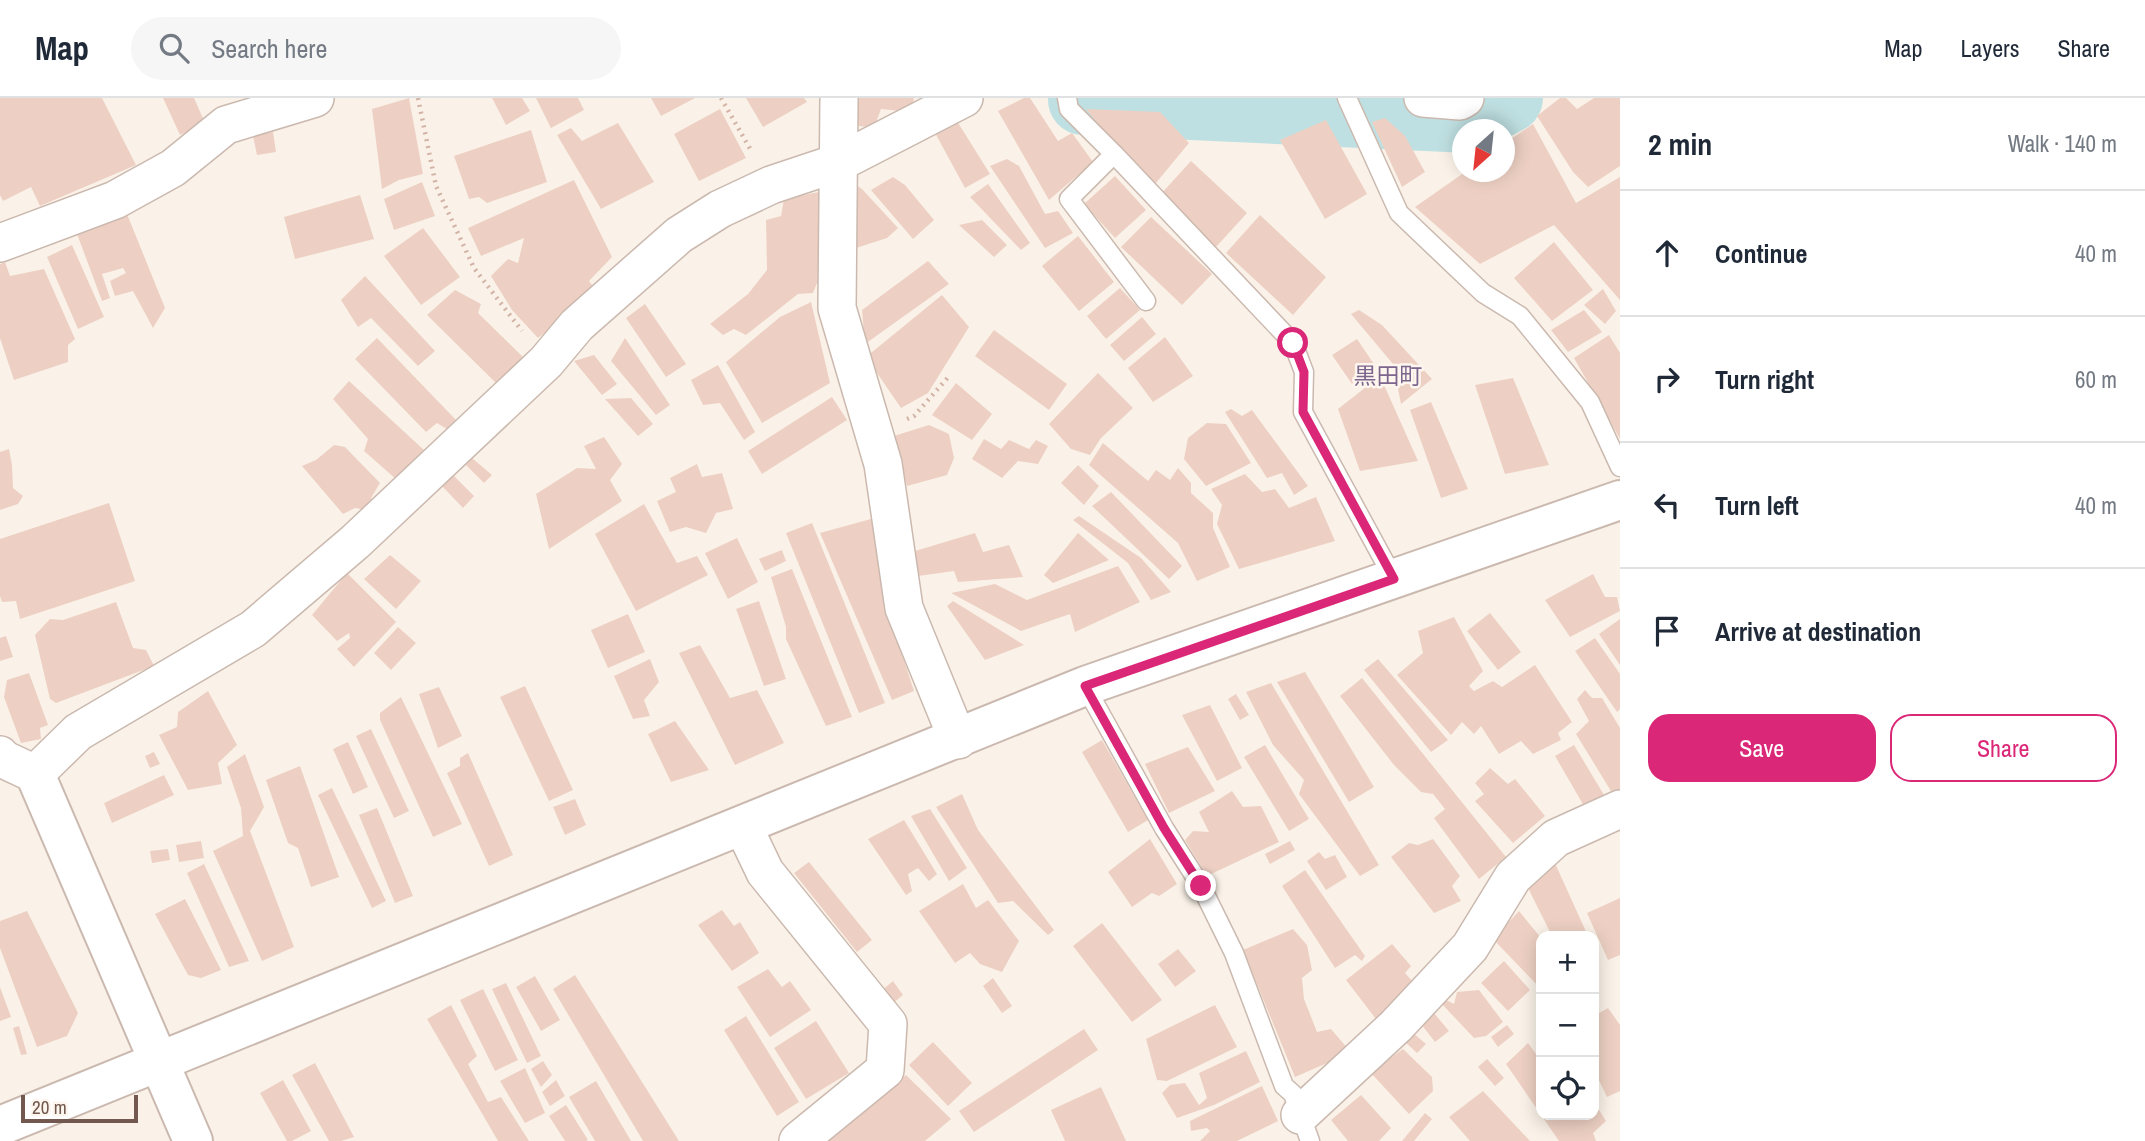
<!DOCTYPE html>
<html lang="en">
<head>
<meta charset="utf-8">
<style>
	:root { --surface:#fff; --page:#f6f6f7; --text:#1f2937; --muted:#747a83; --line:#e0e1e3; --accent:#db2777 }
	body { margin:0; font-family:"Archivo Narrow","Noto Sans JP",sans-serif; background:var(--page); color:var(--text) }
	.controls { position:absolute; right:21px; bottom:21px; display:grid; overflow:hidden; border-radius:14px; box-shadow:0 4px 18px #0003 }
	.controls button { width:63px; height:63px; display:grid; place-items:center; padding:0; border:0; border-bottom:2px solid var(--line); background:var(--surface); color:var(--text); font:35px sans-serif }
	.compass { position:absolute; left:1452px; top:21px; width:63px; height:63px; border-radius:50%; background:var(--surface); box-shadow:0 4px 18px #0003; rotate:207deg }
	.scale { position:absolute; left:21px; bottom:18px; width:117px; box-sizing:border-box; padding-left:7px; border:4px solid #72584f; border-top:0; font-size:19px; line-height:24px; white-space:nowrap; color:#72584f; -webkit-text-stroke:5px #fdf6ee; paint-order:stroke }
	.stop { position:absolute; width:21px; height:21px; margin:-16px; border:5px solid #db2777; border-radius:50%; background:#fff }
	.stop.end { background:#db2777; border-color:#fff; box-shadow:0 2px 7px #0008 }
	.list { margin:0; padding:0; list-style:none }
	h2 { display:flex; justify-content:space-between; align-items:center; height:91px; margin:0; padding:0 28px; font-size:30px }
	h2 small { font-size:23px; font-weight:400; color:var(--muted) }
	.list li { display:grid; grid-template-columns:46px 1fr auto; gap:21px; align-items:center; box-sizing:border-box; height:126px; padding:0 28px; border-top:2px solid var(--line) }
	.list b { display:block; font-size:26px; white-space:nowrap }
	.list em { font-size:23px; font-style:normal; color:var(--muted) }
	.actions { display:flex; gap:14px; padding:21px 28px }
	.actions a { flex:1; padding:16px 0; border:2px solid var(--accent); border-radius:21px; text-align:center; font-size:24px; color:var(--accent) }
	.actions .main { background:var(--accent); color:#fff }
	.icon { flex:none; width:38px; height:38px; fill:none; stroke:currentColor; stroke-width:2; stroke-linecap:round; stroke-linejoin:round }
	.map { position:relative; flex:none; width:1620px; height:1043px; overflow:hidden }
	header { display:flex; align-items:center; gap:42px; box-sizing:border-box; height:98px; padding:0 35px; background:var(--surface); border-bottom:2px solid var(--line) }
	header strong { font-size:33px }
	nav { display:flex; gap:38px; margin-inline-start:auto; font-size:24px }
	.search { width:490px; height:63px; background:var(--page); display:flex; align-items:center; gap:18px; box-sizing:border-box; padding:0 24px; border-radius:38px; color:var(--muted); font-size:26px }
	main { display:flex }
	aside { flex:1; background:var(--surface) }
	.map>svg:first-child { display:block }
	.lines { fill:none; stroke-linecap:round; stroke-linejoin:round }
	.river { stroke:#bfe0e2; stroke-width:70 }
	.building { fill:#edd0c3 }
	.service-casing { stroke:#cbb9af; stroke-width:21 }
	.minor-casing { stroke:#cbb9af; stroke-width:40 }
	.tertiary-casing { stroke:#cbb9af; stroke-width:42 }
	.path { stroke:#d2b3a6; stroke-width:4.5; stroke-dasharray:2 5; stroke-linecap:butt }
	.service { stroke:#fff; stroke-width:18 }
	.minor { stroke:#fff; stroke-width:37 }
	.tertiary { stroke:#fff; stroke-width:38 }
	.route { stroke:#db2777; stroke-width:9 }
	.labels { text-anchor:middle; stroke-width:5; stroke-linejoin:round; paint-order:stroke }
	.quarter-label { font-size:23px; fill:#7d668d; stroke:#fdf6ee }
</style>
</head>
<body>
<header>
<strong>Map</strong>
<div class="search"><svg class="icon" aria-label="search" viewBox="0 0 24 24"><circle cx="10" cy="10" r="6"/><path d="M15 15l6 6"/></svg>Search here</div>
<nav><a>Map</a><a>Layers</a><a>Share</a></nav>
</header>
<main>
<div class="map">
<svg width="1620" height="1043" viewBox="0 0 1620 1043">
	<rect width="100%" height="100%" fill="#faf2e8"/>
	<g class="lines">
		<path class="river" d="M1083,2L1469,20L1508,0"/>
	</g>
	<path class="building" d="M0,0H102L136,67L40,108L31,89L3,103L0,97Z
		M163,0H194L205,25L180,37Z
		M409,0L423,76L399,82L382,91L372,11Z
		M492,0H522L530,13L506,27Z
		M536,0H578L584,12L551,30Z
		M651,0H695L661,18Z
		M746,0H804L807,4L763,29Z
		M851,0H914L911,14L881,11L874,30L852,27Z
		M1024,0H1030L1058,43L1072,35L1093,64L1049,102L998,13Z
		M1560,0H1566L1577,11L1594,0H1620V68L1588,89L1573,74L1537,18Z
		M720,11L746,60L699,83L674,36Z
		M1086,11L1160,14L1189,45L1151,91Z
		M1385,20L1405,38L1425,74L1402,89L1372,24Z
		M1326,22L1367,96L1325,121L1280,42Z
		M957,23L990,76L965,90L934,33Z
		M618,25L654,84L601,111L557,37L571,30L582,43Z
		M1533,26L1576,105L1620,79V202L1554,127L1480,166L1415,109L1465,74H1504V46Z
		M531,32L547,84L487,105L479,99L469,101L454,58Z
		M273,34L276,54L257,57L253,38Z
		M1007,61L1019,68L1045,116L1058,113L1073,135L1045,150L990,68Z
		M1191,63L1247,115L1216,149L1160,97Z
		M1115,78L1146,112L1115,140L1084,106Z
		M893,79L905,87L934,122L913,141L871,92Z
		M574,82L612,159L589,183L597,194L538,240L512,212L491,178L508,161L518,165L524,140L481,158L468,130Z
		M422,84L435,118L394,132L384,101Z
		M852,84L862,91L898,130L887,140L853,151Z
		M988,86L1030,145L1021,152L970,99Z
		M819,94L823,170L813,195L798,196L746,237L734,231L723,237L710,226L748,196L767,172L766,122L781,118L784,101Z
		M360,97L374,141L295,161L284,119Z
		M127,116L165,210L153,230L133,193L115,198L110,183L126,175L123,170L102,176L110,200L102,203L77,136Z
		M1260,117L1326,179L1293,217L1226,155Z
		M1151,119L1212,176L1182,207L1121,149Z
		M982,122L1007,147L994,159L959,127Z
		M423,130L460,179L421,207L384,158Z
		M1078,138L1114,184L1079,213L1042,168Z
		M1554,144L1593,192L1552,223L1514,180Z
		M72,147L104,219L78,231L47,159Z
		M928,163L949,186L865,246L862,212Z
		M5,164L10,178L44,171L75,241L68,247V264L14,282L0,240V166Z
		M365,178L435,253L418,268L371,220L358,229L341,202Z
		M1120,190L1140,212L1106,241L1087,218Z
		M1603,191L1616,213L1605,226L1584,207Z
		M455,192L481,206L478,215L523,259L497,286L427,217Z
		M942,197L969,229L928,295L901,310L866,259Z
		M811,204L830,285L762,325L726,264L780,219Z
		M645,206L686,266L666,279L626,220Z
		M1359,212L1382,227L1432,281L1401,306L1393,266L1351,216Z
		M1584,212L1602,234L1568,254L1551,232Z
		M1142,219L1156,236L1124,263L1110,247Z
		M994,232L1067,286L1049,312L975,258Z
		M1609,237L1620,255V341L1574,260Z
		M1165,239L1193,278L1153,304L1128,270Z
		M377,240L457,323L450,333L437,325L426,334L355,261Z
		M625,240L670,307L656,317L611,263Z
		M1357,241L1376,269L1352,286L1332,257Z
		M594,257L617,286L602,297L574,263Z
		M718,267L755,334L744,342L720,305L703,307L691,282Z
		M1098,275L1133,310L1101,340L1090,357L1071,351L1049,326Z
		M1380,278L1418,363L1360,373L1338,311Z
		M1513,280L1549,367L1505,376L1475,287Z
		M349,283L424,352L397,382L364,353L368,341L333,301Z
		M956,285L992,316L972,342L932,317Z
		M832,299L847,322L762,376L748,353Z
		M631,300L653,326L638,338L605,301Z
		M1431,304L1468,391L1441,400L1410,312Z
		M1231,311L1242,318L1252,312L1308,388L1294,397L1282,375L1267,380L1225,314Z
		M1207,325L1226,326L1251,365L1206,388L1184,361L1188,340Z
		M929,327L949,336L954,360L947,377L907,388L894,338Z
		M604,339L622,366L610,382L622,403L549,451L536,396L577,370L596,371L584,348Z
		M984,341L1001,351L1009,342L1029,351L1036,342L1048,348L1038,366L1018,363L1002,380L972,361Z
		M1103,345L1148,383L1156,372L1170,382L1178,370L1191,385V395L1213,415V430L1230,469L1197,483L1178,445L1089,367Z
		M334,347L345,349L380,385L371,400L375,405L366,412L355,410L343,416L302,368L316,362Z
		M9,351L12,367L13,390L23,398L18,406L0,412V354Z
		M472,360L492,377L484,385L466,367Z
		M697,366L702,379L722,375L733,411L716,415L706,435L686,429L670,434L657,403L676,394L670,380Z
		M1078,367L1099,388L1084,407L1061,385Z
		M452,376L474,398L463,410L441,387Z
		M1245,376L1262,394L1275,391L1289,410L1316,399L1335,443L1239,471L1217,426L1222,407L1211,391Z
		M1111,394L1182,468L1169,481L1092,408Z
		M109,405L135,483L20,521L16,503L2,504L0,498V441Z
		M644,406L677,465L697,458L708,477L636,513L595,436Z
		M1079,418L1141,460L1171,494L1151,502L1128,465L1073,422Z
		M878,419L894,532L914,593L892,602L820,435Z
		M812,425L885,605L859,615L786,435Z
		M975,435L983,454L1009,447L1023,479L958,484L954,473L918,478L915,453Z
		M1078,435L1109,462L1053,485L1044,477Z
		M737,440L758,484L728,501L705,455Z
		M782,452L786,463L765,473L759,461Z
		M390,457L421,483L396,511L364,481Z
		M1118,468L1140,504L1075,534L1070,516L1021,533L951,495L995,486L1027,502Z
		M792,471L852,619L826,628L786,541V529L771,479Z
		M347,475L396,524L354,569L337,551L350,540L349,535L337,543L312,517Z
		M1593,476L1605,499H1617L1620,513L1570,539L1545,502Z
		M759,503L786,581L764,588L736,511Z
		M953,503L1024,547L985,562L947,508Z
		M116,504L133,550L146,552L154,568L56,605L50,601L35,537L50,521L63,522Z
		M1490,515L1521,554L1498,572L1467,533Z
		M628,516L645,554L608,570L591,532Z
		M1454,519L1483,573L1469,588L1474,593L1493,583L1502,589L1535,567L1572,624L1558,635L1561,642L1533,656L1521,643L1499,656L1481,628L1474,636L1462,624L1451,637L1397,577L1423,555L1418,533Z
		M1620,521V567L1599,536Z
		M398,529L416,545L391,572L374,555Z
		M6,538L13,559L0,563V540Z
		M1595,540L1620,576V611L1617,614L1575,553Z
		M700,547L730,600L757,592L784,645L735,667L679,555Z
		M650,561L659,584L644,602L650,618L633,621L614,578Z
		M1378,561L1448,642L1431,654L1364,572Z
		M1305,574L1374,689L1349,704L1277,584Z
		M29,575L48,627L40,630L41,641L21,645L4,599L7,582Z
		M1362,580L1506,759L1479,781L1434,720L1445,711L1433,696L1421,694L1394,667L1340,598Z
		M1271,585L1379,767L1360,778L1299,696L1304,682L1273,647L1246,594Z
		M525,588L573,692L549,703L500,599Z
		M439,589L462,638L438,650L419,596Z
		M1585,592L1592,600H1602L1620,630V695L1614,698L1576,636L1589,623L1577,601Z
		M208,593L237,647L218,665L222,686L188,692L159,637L177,629L178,614Z
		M1236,596L1249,617L1240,622L1228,601Z
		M401,599L462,726L433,739L380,622V615Z
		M1210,607L1242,670L1217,683L1182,617Z
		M675,623L709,672L671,684L648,636Z
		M371,631L409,713L394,720L356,638Z
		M1102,642L1148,722L1128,734L1082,654Z
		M348,644L368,689L353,696L333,651Z
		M1265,647L1309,721L1289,733L1244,659Z
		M1574,647L1604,697L1584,708L1555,658Z
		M1188,649L1215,693L1169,715L1145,666Z
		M154,654L160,666L150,670L145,658Z
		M468,655L513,757L489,768L447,675L460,668V660Z
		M245,656L264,709L250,733L294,849L262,863L213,753L243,738L241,710L227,669Z
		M300,668L339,779L311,789L298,750L288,745L266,682Z
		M1490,670L1508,686L1515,681L1545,718L1513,745L1475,703L1484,696L1475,685Z
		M164,677L174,697L112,725L104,705Z
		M332,690L386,803L372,810L318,697Z
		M1232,693L1243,709L1261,708L1279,744L1207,778L1185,742L1193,733L1209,734L1199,714Z
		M962,696L978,732L1054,832L1048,837L1013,803L998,805L936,709Z
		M575,701L586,727L565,737L553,709Z
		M377,710L413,798L395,805L359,717Z
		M930,711L967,770L949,783L911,718Z
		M904,722L937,776L929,783L918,770L908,776L912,793L906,797L868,741Z
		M1150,741L1177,786L1159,798L1152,795L1132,809L1108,774Z
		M1433,741L1460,778L1452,788L1461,803L1434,815L1391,759L1409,745L1418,747Z
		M201,743L204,760L179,764L176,747Z
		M1290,743L1295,752L1270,766L1265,756Z
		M168,751L170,762L152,765L150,753Z
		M1319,754L1325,761L1335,757L1347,779L1326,792L1307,763Z
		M1554,763L1588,838H1552L1528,790Z
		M809,764L872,842L857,854L794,775Z
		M204,766L249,863L229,869L187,775Z
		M1305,772L1365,858L1362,863L1355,857L1335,870L1282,788Z
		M963,786L976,810L988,802L1019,843L1002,874L980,866L970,855L955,865L919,813Z
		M1620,800V857L1608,862L1587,815Z
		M185,801L221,872L201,880L188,877L155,816Z
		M722,812L734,828L740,824L759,855L732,873L698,827Z
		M27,813L78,915L67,938L37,949L0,850V823Z
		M1519,813L1541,840V887L1539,889L1493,841Z
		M1102,825L1162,902L1132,924L1073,848Z
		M1293,831L1307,847L1312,872L1302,880L1304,901L1317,934L1331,931L1349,952L1341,959L1295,979L1243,852Z
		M1392,846L1411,868L1405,875L1414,885L1376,921L1346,882Z
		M1178,851L1196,873L1175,889L1158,866Z
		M1504,863L1530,892L1508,913L1481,885Z
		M768,871L782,889L790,883L811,912L770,939L737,889Z
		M575,877L679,1043H643L553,891Z
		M535,878L560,922L541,933L516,889Z
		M993,880L1012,908L1002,915L983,888Z
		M893,883L903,897L892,906L881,893Z
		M506,885L541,958L527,965L492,891Z
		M0,889L11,919L0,923Z
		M483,891L518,962L495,973L460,902Z
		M1479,892L1503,924L1486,938L1474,940L1440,904L1442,900L1454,906L1457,894Z
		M451,907L477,958L468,966L488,1004L501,999L529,1043H498L427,921Z
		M1215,907L1237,949L1167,983L1157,982L1146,941Z
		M1608,910L1620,927V993L1607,999L1594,972V918Z
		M1434,915L1449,933L1435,944L1421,926Z
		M746,918L799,1004L777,1018L724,932Z
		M816,923L849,975L806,1001L774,950Z
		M1507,927L1514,936L1498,949L1491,939Z
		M19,928L27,956L21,957L13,930Z
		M1084,931L1098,952L974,1034L959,1013Z
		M1412,934L1426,946L1417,955L1404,943Z
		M933,944L972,985L948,1008L909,967Z
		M1528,945L1541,963V1017H1594V1004L1606,1023L1593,1035L1596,1043H1559L1506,966Z
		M1403,951L1432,979L1433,993L1409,1016L1370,974L1382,963L1388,962Z
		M1246,953L1260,984L1214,1007L1177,1020L1162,995L1170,987L1185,985L1199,1007L1207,1000L1199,975Z
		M1487,961L1504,980L1495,988L1478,969Z
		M543,963L552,977L541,989L531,971Z
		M315,965L354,1039L341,1043H329L292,977Z
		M525,970L545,1015L525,1025L500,983Z
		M906,977L951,1021L925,1043H822Z
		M283,982L311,1033L292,1043H287L260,995Z
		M556,982L565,998L550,1008L542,994Z
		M596,983L631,1043H595L569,999Z
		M1262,988L1278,1023L1237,1043H1200L1210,1033L1207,1030L1191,1033L1190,1023Z
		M1101,989L1126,1043H1065L1051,1012Z
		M1483,993L1530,1043H1470L1449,1019Z
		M1361,997L1391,1030L1379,1043H1348L1331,1022Z
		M566,1007L588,1042L586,1043H565L549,1018Z
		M1425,1015L1432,1021L1414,1043H1402Z"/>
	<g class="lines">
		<g class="service-casing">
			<path id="service" d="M1067,0L1069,11L1114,56L1069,101L1146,203
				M1347,0L1399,115L1483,195L1520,218L1590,304L1620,369
				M1114,56L1293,245L1304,274L1303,314L1394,481
				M1085,588L1164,730L1201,788L1234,855L1284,988L1293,996L1310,1043"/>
		</g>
		<g class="minor-casing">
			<path id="minor" d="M839,0L837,210L883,366L904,510L958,642
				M1423,0L1460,3L1465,0
				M0,145L115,102L173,70L226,27L315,0
				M0,657L1,660L35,676L78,634L253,531L355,444L546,264L577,227L679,137L720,111L771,87L840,64L964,0
				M743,728L765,774L888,926L885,972L798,1043
				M1300,1017L1396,928L1470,849L1513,779L1556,740L1620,711"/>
		</g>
		<g class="tertiary-casing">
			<path id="tertiary" d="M35,676L193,1043
				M0,1028L1085,588L1620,402"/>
		</g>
		<path class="path" d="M418,0L436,88L474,170L522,233
			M721,0L752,54
			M907,321L914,318L950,277"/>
		<use href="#service" class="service"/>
		<use href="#minor" class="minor"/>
		<use href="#tertiary" class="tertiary"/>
	</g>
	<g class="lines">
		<path class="route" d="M1201,788L1164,730L1085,588L1394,481L1303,314L1304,274L1293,245"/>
	</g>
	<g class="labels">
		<g class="quarter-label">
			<text x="1388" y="286">黒田町</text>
		</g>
	</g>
</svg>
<div class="controls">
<button>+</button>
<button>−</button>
<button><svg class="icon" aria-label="locate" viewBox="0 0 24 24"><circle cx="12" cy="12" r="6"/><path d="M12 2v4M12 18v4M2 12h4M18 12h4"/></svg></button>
</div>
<svg class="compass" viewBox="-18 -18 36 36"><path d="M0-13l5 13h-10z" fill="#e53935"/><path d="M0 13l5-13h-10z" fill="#747a83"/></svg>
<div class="scale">20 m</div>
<div class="stop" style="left:1293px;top:245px"></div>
<div class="stop end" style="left:1201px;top:788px"></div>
</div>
<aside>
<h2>2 min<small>Walk · 140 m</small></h2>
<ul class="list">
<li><svg class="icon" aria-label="ahead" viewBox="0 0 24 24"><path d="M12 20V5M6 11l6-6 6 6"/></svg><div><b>Continue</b></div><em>40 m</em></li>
<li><svg class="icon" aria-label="right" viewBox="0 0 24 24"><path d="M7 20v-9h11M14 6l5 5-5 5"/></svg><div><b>Turn right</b></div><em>60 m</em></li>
<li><svg class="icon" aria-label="left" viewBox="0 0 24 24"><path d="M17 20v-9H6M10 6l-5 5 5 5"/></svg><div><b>Turn left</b></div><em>40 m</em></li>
<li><svg class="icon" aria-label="arrive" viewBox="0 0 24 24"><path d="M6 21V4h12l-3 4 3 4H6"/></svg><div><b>Arrive at destination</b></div></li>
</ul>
<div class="actions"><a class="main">Save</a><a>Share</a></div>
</aside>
</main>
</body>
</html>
